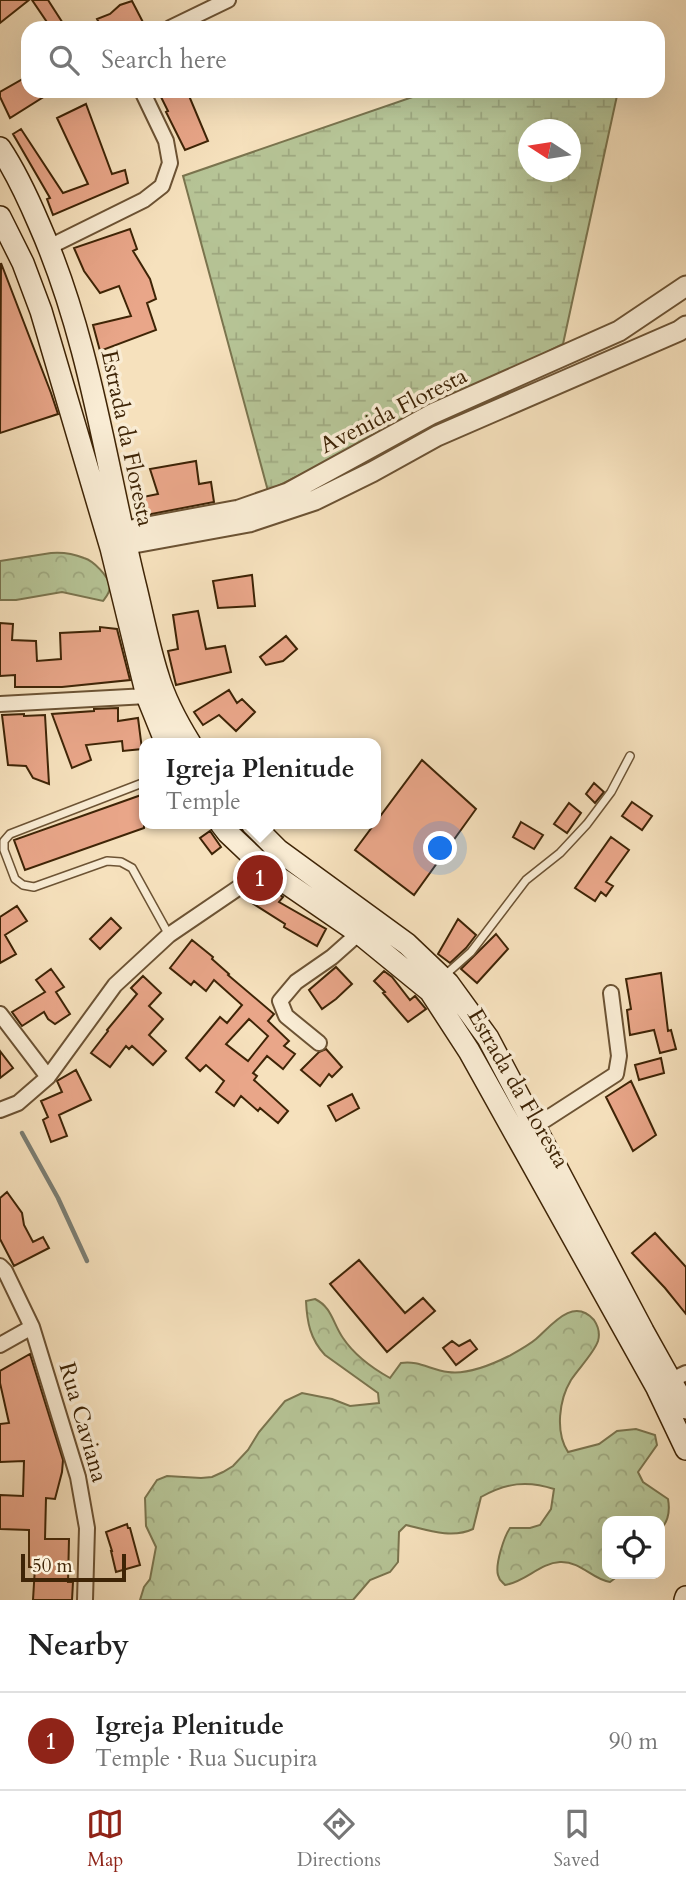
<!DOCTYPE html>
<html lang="en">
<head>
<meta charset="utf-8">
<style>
	:root { --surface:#fff; --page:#f6f6f6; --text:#222; --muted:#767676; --line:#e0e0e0; --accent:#8f2418 }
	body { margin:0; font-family:Cardo,serif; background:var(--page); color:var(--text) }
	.controls { position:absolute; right:21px; bottom:21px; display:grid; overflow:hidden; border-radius:14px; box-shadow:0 7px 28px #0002 }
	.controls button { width:63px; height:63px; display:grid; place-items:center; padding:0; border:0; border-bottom:2px solid var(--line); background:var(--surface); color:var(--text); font:35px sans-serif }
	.compass { position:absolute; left:518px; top:119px; width:63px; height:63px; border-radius:50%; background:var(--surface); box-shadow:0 7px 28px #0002; rotate:282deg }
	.scale { position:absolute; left:21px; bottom:18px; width:105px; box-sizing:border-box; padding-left:7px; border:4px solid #3e2406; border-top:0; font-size:19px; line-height:24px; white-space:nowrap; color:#3e2406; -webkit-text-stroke:5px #f9ecd4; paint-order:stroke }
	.you { position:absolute; left:441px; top:849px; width:24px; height:24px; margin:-18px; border:5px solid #fff; border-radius:50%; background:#1a73e8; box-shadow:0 0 0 10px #1a73e833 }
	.badge { display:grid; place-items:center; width:46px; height:46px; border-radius:50%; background:var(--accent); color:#fff; font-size:23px; font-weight:700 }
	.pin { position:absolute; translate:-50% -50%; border:4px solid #fff; box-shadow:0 2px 7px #0006 }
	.popup { position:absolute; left:139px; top:738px; width:242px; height:91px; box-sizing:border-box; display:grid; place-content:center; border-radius:14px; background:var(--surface); filter:drop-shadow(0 2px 5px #0005); font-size:23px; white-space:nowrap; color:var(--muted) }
	.popup b { font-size:26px; color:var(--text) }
	.popup::after { content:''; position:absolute; left:50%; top:100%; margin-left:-14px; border:14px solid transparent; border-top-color:var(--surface) }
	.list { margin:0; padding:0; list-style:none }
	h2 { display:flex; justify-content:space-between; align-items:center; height:91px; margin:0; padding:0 28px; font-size:30px }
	h2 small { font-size:23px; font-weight:400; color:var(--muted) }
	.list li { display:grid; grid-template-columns:46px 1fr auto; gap:21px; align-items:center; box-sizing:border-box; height:98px; padding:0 28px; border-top:2px solid var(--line) }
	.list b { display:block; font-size:26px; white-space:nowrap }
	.list p { margin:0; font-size:23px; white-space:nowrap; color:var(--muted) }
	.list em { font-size:23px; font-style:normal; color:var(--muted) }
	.icon { flex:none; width:38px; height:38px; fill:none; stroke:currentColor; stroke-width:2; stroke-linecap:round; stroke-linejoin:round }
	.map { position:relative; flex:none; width:686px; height:1600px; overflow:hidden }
	.search { position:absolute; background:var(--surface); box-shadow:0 7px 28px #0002; left:21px; right:21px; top:21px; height:77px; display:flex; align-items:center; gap:18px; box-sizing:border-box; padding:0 24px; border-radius:21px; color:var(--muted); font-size:26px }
	.sheet { height:189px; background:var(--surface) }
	nav { display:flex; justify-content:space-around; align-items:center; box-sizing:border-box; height:98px; border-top:2px solid var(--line); background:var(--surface); font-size:19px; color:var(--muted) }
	nav a { display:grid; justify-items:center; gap:4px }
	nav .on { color:var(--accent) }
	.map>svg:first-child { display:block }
	.forest { fill:url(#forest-crowns); stroke:#7a744e; stroke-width:2 }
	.wetland { fill:url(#wetland-marsh); stroke:#7a744e; stroke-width:2; fill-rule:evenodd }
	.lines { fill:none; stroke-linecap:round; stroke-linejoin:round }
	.stream { stroke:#7b7e74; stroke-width:4.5 }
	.building { fill:#e9a689; stroke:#3e2406; stroke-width:2; fill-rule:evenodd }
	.service-casing { stroke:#6c5334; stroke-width:10 }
	.minor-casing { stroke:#6c5334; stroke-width:18 }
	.tertiary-casing { stroke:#6c5334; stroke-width:23 }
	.secondary-casing { stroke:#3e2406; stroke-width:24 }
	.service { stroke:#f9ecd4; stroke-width:7 }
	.minor { stroke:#f9ecd4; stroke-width:14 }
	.tertiary { stroke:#f9ecd4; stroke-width:19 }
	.secondary { stroke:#f9ecd4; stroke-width:21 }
	.labels { text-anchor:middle; stroke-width:7; stroke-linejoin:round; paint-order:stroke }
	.street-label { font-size:23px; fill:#3e2406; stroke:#f9ecd4 }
</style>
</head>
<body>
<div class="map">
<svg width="686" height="1600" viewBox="0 0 686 1600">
	<defs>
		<pattern id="forest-crowns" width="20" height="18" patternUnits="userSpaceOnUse" patternTransform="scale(1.75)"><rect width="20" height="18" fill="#b6c496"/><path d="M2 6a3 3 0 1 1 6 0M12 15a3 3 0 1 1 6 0" fill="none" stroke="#9ea880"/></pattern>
		<pattern id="wetland-marsh" width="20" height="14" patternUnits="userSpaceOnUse" patternTransform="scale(1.75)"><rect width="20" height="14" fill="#b6c496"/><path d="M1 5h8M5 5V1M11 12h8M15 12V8" fill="none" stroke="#9ea880"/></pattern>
	</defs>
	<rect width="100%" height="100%" fill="#f6e1bd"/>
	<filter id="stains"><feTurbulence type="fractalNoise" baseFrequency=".00286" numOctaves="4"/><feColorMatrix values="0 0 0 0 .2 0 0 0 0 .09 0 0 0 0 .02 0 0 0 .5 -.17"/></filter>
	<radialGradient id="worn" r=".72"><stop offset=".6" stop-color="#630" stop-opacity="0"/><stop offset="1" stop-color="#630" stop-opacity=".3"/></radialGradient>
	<path class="forest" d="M51,553C62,552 74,554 84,558C94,561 108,576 110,586C110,593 106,597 103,601L62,592L16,600H0V561Z
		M315,1299C332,1307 333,1324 343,1338C355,1356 372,1368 390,1378L401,1363C418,1360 431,1370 448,1372C468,1375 491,1365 509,1356C518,1351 529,1345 536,1339C551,1326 573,1296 594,1320C598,1326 600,1334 598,1341C594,1353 578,1369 571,1380C559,1400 555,1432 568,1452L599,1444L617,1431L636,1429L655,1435L657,1445L638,1472L643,1482L668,1499C670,1510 668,1522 660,1530V1521H607V1574H617L618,1576L610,1582C593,1580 581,1561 560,1562C540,1563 525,1582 505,1585C501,1581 499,1580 498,1575C495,1564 504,1537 510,1528H530L540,1525L551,1509L554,1489C527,1480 506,1483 481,1497L473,1529C452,1539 427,1530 406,1525L399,1532L398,1562L390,1572L370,1580L353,1600H140L144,1587L150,1579L156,1547L146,1526L145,1498L157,1480L167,1476L201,1478L212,1477L223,1472L233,1466L248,1450L259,1432L285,1401L302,1393L332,1399L350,1406L379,1403L378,1393L325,1355C310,1339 307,1322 306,1301Z"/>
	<path class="wetland" d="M430,91H618L563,344L268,491L183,176ZM528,130H570V172H528Z"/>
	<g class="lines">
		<path class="stream" d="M22,1133L58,1198L87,1261"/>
	</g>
	<path class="building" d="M0,0H29L0,23Z
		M32,0H48L66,28H51Z
		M132,1L146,28H102L97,19L110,14L120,5Z
		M28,76V91H53L10,118L0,97V92Z
		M158,91H187L208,141L185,150L166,112L168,111Z
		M86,104L112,174L125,170L128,183L53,215L47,199L50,198L13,134L21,129L63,193L88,184L57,118Z
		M130,229L137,249L133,251L150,279L156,299L147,303L156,330L100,351L93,325L131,316L119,286L100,293L84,271L74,248Z
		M1,263L51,393L58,414L0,433Z
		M196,461L199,484L211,482L214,502L141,516L138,498L158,494L150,469Z
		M252,575L255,606L218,608L213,581Z
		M198,611L206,649L225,646L231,672L176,685L168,651L178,649L173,615Z
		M0,623L13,624L12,640L36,641L37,661L61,659L60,633L100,631V627L117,629L130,680L62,687H15V675L0,676Z
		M286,636L297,649L283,661L266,665L260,657Z
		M229,690L237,703L242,699L255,712L236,731L219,715L203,725L194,712Z
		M118,708V721L138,718L142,749L123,751L122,741L86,745L91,760L72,768L52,714L94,711V709Z
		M24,714V716L45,715L49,784L33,778L26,766L8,765L2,715Z
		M422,760L476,809L414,895L355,850Z
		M594,783L604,792L595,803L586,794Z
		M144,794V828L25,870L14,840Z
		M632,802L652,816L642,830L622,816Z
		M569,803L581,813L567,833L554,824Z
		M521,822L543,835L534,849L513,837Z
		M210,831L221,847L212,854L200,838Z
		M611,837L629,850L606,882L613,886L606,896L601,892L595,901L575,888Z
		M264,884L283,897L279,902L326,929L317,946L284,927L285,924L252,903Z
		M17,906L27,921L5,935L16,954L0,963V917Z
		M111,918L121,928L100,949L90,939Z
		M458,919L476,935L466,948L450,963L438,954Z
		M496,934L508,949L477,983L461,969Z
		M192,940L213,957L212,959L229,974L228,975L274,1014L268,1021L289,1041L284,1046L295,1054L283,1069L267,1056L253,1073L257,1076L254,1080L288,1111L278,1123L260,1108L258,1111L241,1096L234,1106L216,1092L224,1081L206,1065L200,1071L186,1058L220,1017L227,1023L242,1005L214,980L206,991L194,981L191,985L170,968ZM249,1019L268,1036L248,1061L226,1044Z
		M336,967L352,984L336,999L322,1009L309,990Z
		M51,969L64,987L56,992L70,1014L55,1024L48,1019L44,1012L22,1026L12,1012L45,992L36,980Z
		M384,971L392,977L410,1000L415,996L426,1009L408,1022L383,993L385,992L374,981Z
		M661,973L668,1031L671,1030L676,1049L660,1053L654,1030L630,1035L627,1010L631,1009L626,979Z
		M143,976L161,993L149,1006L163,1019L149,1035L166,1051L153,1065L132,1046L129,1049L126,1046L110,1067L91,1053L108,1031L107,1030L137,994L131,988Z
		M326,1049L342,1067L332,1077L329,1074L320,1086L301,1070L319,1052Z
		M0,1051L13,1068L0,1078Z
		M661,1058L664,1073L639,1080L635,1065Z
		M76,1070L91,1100L59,1115L67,1136L51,1142L43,1120L48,1117L41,1101L62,1092L57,1081Z
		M631,1081L656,1135L633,1151L606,1097Z
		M352,1094L359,1108L336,1121L328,1106Z
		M7,1192L22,1213L24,1225L33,1242L43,1237L49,1248L14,1266L0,1239V1198Z
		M655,1233L686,1267V1314L665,1288L632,1253Z
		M359,1260L405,1313L423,1298L435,1311L387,1352L330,1284Z
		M470,1340L477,1349L456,1365L443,1348L452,1341L459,1346Z
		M30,1354L63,1460L62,1472L55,1499L46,1498L45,1539H69L68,1582H73L72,1600H33L35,1567H29V1530L0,1529V1495L23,1496L24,1461L0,1462V1424L9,1423L0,1383V1371Z
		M127,1524L128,1528H130L140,1565L116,1572L111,1551H112L106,1532Z"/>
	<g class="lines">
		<g class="service-casing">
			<path id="service" d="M145,782L10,834L4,841V850L15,879L23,885L34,887L107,861L121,862L132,868L169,935
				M444,976L471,952L526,880L560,853L587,824L611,792L630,756"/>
		</g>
		<g class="minor-casing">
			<path id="minor" d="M170,28L228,0
				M49,247L144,200L162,186L170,163L166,141L142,91
				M0,704L147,696
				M0,1014L48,1077
				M319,1043L286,1016L280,1001L296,982L332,957L359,933
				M0,1110L18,1103L48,1077L115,985L169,935L266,869
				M534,1127L616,1074L619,1056L611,993
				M0,1266L5,1271L32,1327L78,1477L87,1528L85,1600
				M0,1345L32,1327
				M671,1380L686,1373"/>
		</g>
		<g class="tertiary-casing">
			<path id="tertiary" d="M110,534L239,510L288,493L432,414L619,331L686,286
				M112,547L249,522L315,500L372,472L437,436L679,331L686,326"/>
		</g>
		<g class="secondary-casing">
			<path id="secondary" d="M0,148C16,172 28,198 39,224C90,339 106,467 136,588C143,617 149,648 158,676C165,700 177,722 190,743
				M0,217L23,263L41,311L111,548L147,696L166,743
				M221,824L228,833L266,869L359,933L430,991L469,1051L526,1153L657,1388L686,1449
				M252,824L278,850L407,944L448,983L488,1038L643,1331L686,1408
				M685,1600L686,1597"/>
		</g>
		<use href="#service" class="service"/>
		<use href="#minor" class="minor"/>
		<use href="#tertiary" class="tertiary"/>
		<use href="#secondary" class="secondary"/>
	</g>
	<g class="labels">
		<g class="street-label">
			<text transform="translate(393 410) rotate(-27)" y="8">Avenida Floresta</text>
			<text transform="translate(128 438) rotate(78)" y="8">Estrada da Floresta</text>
			<text transform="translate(519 1088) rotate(60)" y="8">Estrada da Floresta</text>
			<text transform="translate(84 1422) rotate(74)" y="8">Rua Caviana</text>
		</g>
	</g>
	<rect width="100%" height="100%" filter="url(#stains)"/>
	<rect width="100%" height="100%" fill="url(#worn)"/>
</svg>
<div class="controls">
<button><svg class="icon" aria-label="locate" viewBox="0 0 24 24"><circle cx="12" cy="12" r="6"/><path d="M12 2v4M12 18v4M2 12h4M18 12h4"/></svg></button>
</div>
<svg class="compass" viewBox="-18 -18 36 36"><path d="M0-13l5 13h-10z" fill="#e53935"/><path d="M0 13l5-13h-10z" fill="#767676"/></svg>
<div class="scale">50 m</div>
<div class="you"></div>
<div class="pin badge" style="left:260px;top:878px">1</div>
<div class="popup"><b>Igreja Plenitude</b>Temple</div>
<div class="search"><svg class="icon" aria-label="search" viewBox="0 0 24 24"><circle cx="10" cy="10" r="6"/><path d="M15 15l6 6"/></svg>Search here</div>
</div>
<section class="sheet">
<h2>Nearby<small></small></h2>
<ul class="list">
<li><span class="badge">1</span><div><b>Igreja Plenitude</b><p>Temple · Rua Sucupira</p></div><em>90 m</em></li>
</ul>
</section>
<nav>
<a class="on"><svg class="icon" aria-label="map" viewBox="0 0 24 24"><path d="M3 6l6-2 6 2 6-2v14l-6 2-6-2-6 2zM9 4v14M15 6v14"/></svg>Map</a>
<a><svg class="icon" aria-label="directions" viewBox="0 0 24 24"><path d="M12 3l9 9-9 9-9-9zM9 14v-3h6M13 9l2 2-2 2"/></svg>Directions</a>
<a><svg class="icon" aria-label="saved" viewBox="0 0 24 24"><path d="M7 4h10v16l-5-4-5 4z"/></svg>Saved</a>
</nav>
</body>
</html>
